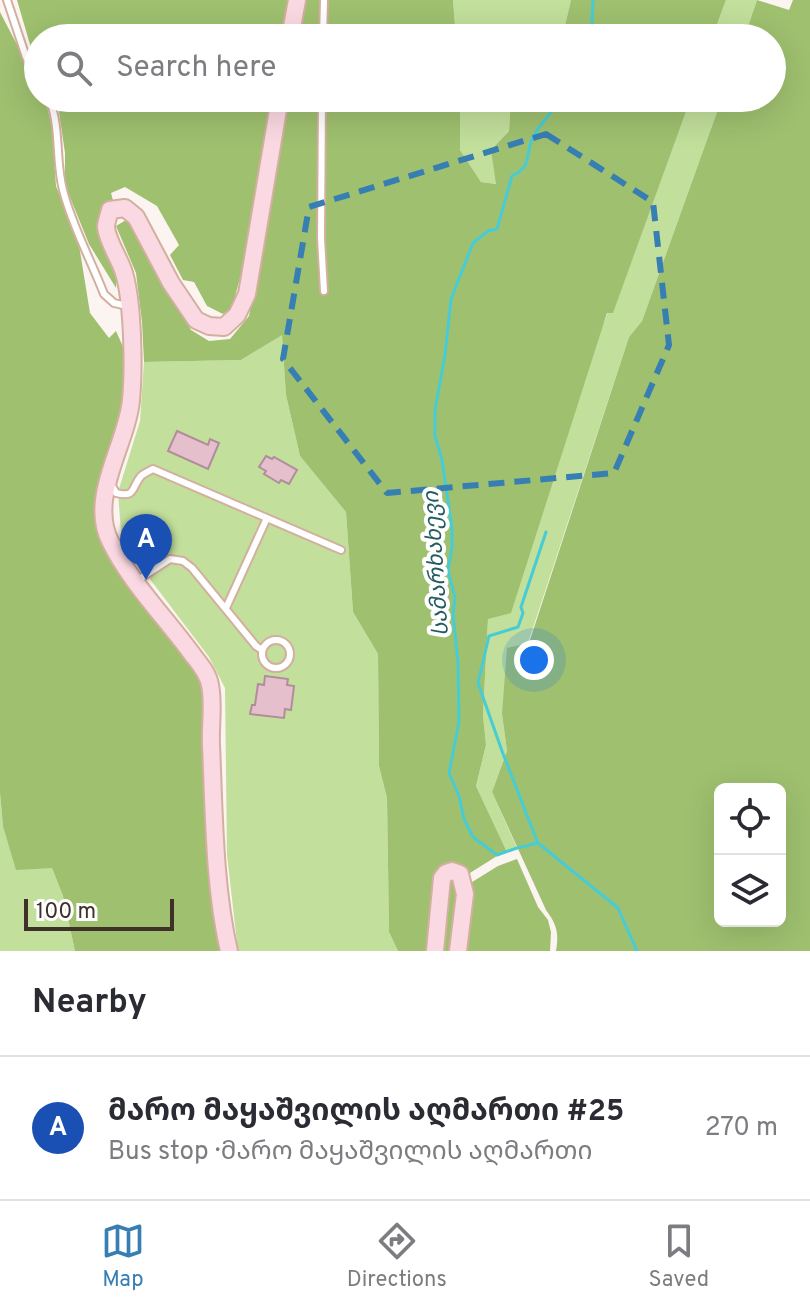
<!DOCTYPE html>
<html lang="en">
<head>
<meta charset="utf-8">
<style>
	:root { --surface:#fff; --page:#f7f7f7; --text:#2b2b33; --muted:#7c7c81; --line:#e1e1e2; --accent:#377eb3 }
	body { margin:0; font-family:Overpass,"Noto Sans Georgian",sans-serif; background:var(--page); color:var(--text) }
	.controls { position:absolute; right:24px; bottom:24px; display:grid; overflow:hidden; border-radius:12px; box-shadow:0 8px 32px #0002 }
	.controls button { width:72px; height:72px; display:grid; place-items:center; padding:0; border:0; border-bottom:2px solid var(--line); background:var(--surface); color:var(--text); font:40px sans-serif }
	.scale { position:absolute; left:24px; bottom:20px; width:150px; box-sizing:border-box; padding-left:8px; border:4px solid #3f312a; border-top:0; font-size:22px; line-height:28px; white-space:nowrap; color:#3f312a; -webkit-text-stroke:6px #fff; paint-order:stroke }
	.you { position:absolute; left:534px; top:660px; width:28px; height:28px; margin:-20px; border:6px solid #fff; border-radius:50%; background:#1a73e8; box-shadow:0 0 0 12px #1a73e833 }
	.badge { display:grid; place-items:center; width:52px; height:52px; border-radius:50%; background:var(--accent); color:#fff; font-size:26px; font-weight:700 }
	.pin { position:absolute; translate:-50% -66px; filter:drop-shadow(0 2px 4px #0008) }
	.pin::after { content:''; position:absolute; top:42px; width:28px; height:24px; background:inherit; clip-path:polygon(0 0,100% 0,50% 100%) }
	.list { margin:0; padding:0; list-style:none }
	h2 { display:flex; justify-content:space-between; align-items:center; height:104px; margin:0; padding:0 32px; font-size:34px }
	h2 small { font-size:26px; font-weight:400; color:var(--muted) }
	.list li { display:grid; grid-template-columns:52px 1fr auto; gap:24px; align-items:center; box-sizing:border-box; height:144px; padding:0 32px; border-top:2px solid var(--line) }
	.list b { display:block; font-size:30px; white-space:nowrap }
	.list p { margin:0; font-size:26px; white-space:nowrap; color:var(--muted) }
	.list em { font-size:26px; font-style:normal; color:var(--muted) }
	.icon { flex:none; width:44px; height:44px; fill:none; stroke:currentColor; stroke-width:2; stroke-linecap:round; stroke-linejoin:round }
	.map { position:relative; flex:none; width:810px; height:951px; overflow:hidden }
	.search { position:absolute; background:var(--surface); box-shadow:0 8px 32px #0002; left:24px; right:24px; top:24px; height:88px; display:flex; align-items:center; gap:20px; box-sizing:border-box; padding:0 28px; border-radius:44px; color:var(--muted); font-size:30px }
	.sheet { height:248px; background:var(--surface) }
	nav { display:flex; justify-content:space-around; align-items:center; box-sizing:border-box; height:112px; border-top:2px solid var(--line); background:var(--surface); font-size:22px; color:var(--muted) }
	nav a { display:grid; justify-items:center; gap:4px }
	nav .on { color:var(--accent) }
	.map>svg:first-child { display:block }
	.green { fill:#c2df9b }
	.forest { fill:#9fc06f; fill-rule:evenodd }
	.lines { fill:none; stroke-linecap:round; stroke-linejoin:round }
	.stream { stroke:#47ccd5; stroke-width:3 }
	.building { fill:#e6bfcd; stroke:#b18d9b; stroke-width:2 }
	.lane-casing { stroke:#d3af9f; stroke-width:10 }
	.secondary-casing { stroke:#d3af9f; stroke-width:20 }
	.lane { stroke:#fff; stroke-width:6 }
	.secondary { stroke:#fbd9e2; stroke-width:16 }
	.marked { fill:none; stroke:#377eb3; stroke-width:6; stroke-dasharray:16 10; stroke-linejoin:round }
	.labels { text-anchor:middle; stroke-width:8; stroke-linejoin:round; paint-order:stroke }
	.water-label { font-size:22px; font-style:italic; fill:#245b5e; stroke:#fff }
</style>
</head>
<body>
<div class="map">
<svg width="810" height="951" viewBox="0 0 810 951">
	<rect width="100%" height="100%" fill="#fcf4f0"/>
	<path class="green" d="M453,0H571L562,38H456Z
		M726,0H757L744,38H712Z
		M460,98H514L510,112L509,131L491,150L497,184L481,182L460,150Z
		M691,98H722L642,321L629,337L528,643L502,714L507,751L492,792L517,848L507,852L476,786L486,745L483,715L488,618L608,312H613Z
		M282,334L286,395L300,456L346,512L353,612L378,654L379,766L387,798L389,932L398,951H238L227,855L225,688L209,657L140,566L121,532L118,492L140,421L144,362L241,360Z
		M0,793L3,826L52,868L63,896L75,951H0Z"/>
	<path class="forest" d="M17,0H292L287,38H38V60L31,48Z
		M304,0H453L456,38H298Z
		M571,0H726L712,38H562Z
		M757,0L789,10L793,0H810V951H556C559,933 557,925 546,910L492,792L507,751L502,714L507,648L529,643L629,337L642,321L722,98H772V38H744ZM720,789H780V921H720Z
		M0,12L38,85V98H45L52,128L56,186L79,245L90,313L109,338L116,331L124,349L123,400L120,427L96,489L97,507L205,681L210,807L207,851L223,951H75L63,896L52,868L16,870L3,826L0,793Z
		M57,98H277L251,237L232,308L223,314L207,306L194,282L183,280L170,255L179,245L157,206L125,187L111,193L114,204L100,216V239L117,273L116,288L89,244L65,185V153Z
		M288,98H460V150L481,182L496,184L491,150L509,131L510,112L514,98H691L613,313H607L511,613L488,619L483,715L486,745L476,786L507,852L497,856L462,878L464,887L498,866L517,859L538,907L548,920L551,932L550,951H398L389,932L387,798L379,766L378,654L353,612L346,512L300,456L286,395L282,335L241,360L144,362L142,322L136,273L116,226L126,220L132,228L191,330L209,341L230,339L249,316Z"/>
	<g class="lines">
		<path class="stream" d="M589,38L592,23L593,0
			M561,98C553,111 540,124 533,137C524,155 534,165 512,176L497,229L488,231L473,243L451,299L445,355L435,410V436L442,460L452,529V548L448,570L455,598L453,614L458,663L459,722L449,773L459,796L464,819L473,837L497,855L517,848L538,843L618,908L637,951
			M537,841L502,751L478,683L489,636L518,627L523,613L521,607L546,532"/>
	</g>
	<path class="building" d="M177,431L208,445L210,439L219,443L208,469L168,451Z
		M266,456L272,459L274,457L297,470L289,484L281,480L279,483L264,474L266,471L259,467Z
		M265,676L288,679L287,685L294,686L291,710L285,709L284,718L250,714L252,705H255L258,684L264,685Z"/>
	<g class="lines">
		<g class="lane-casing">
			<path id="lane" d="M7,0L26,57L38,80
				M323,38L324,0
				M49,98C61,128 55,159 63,190C72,226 91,260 104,294L114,303L127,306
				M322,98L321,238L324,291
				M111,484L116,493C136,498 131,488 141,476C143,474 151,470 153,469L341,550
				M138,580L170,559L183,561L192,568L256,646L262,650
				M226,608L267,518
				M262 654a14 14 0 1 1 28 0a14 14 0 1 1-28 0Z"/>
		</g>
		<g class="secondary-casing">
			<path id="secondary" d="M290,38L297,0
				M229,951C214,887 214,812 211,745C210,725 214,705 210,685C208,673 199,663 192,654C165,617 130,582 110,541C88,497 127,444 131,400C134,368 133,303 124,273C120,259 107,241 106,227C106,222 109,215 110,210L125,208L136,217L171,283L196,320L209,326L224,327L237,315L247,294L280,98
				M435,951L442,878L446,873L452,871L460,874L465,894L458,951"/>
		</g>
		<use href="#lane" class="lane"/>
		<use href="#secondary" class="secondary"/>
	</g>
	<path class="marked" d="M546,134L653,202L669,345L614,473L387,493L283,359L309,207Z"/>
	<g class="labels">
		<g class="water-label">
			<text transform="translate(435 564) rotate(-94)" y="8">სამარხახევი</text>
		</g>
	</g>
</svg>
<div class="controls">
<button><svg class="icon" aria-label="locate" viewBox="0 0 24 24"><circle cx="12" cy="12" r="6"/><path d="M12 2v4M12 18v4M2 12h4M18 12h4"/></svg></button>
<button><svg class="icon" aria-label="layers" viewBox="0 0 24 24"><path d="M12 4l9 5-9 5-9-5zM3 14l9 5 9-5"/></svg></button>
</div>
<div class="scale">100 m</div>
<div class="you"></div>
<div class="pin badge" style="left:146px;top:580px;background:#1a4fb4">A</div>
<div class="search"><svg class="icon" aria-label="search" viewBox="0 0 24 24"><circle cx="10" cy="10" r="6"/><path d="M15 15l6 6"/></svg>Search here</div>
</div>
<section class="sheet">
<h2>Nearby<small></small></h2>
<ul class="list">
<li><span class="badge" style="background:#1a4fb4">A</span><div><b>მარო მაყაშვილის აღმართი #25</b><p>Bus stop · მარო მაყაშვილის აღმართი</p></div><em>270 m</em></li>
</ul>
</section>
<nav>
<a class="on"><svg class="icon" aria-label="map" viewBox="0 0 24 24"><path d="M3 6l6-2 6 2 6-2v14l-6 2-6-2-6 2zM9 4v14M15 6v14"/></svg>Map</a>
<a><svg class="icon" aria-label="directions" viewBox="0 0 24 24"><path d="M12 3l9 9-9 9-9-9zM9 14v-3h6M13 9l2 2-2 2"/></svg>Directions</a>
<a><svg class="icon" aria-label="saved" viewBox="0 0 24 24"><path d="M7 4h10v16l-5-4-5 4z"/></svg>Saved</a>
</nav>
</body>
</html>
